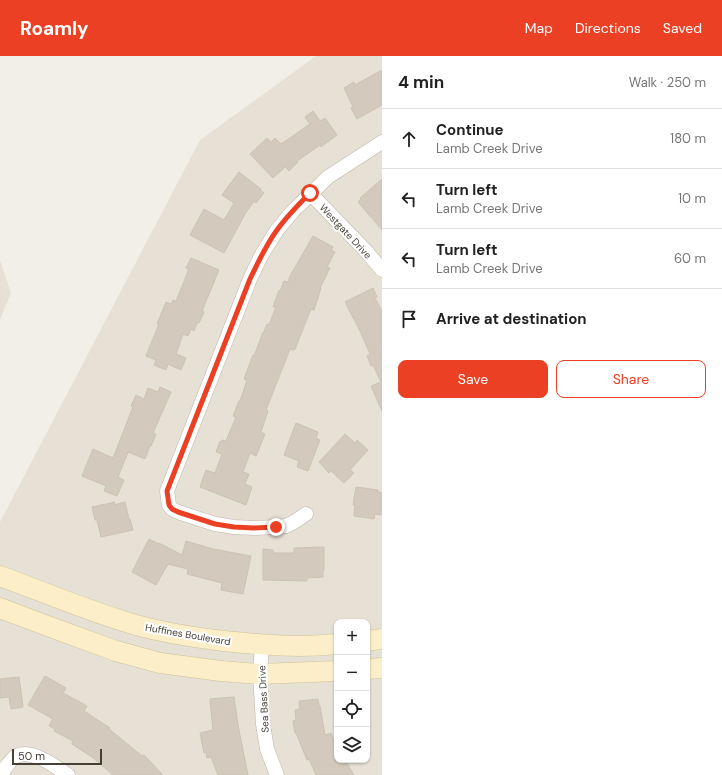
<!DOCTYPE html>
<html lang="en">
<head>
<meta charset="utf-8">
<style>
	:root { --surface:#fff; --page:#f6f6f6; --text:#222; --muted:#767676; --line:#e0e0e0; --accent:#ec4024 }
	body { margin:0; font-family:"DM Sans",sans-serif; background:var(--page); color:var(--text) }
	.controls { position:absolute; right:12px; bottom:12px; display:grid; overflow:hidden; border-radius:8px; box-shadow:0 1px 3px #0004 }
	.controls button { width:36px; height:36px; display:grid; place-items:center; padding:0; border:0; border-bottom:1px solid var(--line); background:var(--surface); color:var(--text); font:20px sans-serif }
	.scale { position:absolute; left:12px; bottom:10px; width:90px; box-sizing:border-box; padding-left:4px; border:2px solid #453f36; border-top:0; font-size:11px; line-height:14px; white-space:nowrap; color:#453f36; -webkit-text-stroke:3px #fff; paint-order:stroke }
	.stop { position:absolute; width:12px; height:12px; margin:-9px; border:3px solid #ec4024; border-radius:50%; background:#fff }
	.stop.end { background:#ec4024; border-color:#fff; box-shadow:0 1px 4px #0008 }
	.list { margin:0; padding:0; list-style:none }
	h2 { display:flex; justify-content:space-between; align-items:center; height:52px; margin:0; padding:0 16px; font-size:17px }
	h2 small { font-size:13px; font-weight:400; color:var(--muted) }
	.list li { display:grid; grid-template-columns:26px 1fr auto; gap:12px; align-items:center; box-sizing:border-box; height:60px; padding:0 16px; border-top:1px solid var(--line) }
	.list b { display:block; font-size:15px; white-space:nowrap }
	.list p { margin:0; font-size:13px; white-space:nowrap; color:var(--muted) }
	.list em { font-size:13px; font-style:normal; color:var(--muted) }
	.actions { display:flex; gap:8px; padding:12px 16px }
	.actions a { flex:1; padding:9px 0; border:1px solid var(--accent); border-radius:8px; text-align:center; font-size:14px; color:var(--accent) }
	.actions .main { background:var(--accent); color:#fff }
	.icon { flex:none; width:22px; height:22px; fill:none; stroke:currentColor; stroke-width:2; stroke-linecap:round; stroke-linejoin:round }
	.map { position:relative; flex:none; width:382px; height:719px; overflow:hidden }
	header { display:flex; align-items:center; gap:24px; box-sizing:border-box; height:56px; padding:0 20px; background:var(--accent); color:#fff }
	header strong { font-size:19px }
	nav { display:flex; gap:22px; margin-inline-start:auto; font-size:14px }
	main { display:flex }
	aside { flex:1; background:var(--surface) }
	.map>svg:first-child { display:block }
	.residential { fill:#e6e0d5; fill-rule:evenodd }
	.building { fill:#d3cabd; stroke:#cdc2b1 }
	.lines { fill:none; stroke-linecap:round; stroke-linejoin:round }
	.minor-casing { stroke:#bdb6aa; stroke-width:15 }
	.secondary-casing { stroke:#cfc199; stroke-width:21 }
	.minor { stroke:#fff; stroke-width:14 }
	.secondary { stroke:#fbeec8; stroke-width:20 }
	.route { stroke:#ec4024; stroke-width:5 }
	.labels { text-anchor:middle; stroke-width:4; stroke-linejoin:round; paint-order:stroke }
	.street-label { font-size:10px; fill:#453f36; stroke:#fff }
</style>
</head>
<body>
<header>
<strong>Roamly</strong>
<nav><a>Map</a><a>Directions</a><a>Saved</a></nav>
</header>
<main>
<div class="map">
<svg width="382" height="719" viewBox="0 0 382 719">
	<rect width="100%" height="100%" fill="#f2efe7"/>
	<path class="residential" d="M316,0H382V719H0V466L200,84ZM337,566H367V704H337Z
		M0,204L11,237L0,264Z"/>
	<path class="building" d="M382,14V49L357,63L351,52L353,51L344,32L354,26L355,29Z
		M313,55L320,65L325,62L337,79L321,91L320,89L297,105L298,106L289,115L285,111L273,122L250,98L267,82L271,86L275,82L281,88L310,68L305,61Z
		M239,116L261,133L260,134L264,137L256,147L254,145L245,158L224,197L190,179L204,153L224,164L234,147L222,139Z
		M382,123V174L358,146L361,143L360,142Z
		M313,180L333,191L331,194L335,196L327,211L330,212L320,232H321L314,254L311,253L295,293L294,294L290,293L277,326L266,354L268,355L261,376L265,378L256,400L250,397L243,416L249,418L245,428L252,431L246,449L200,431L206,414L215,417L222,398L216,396L220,385L221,386L222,384L226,385L236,361L233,360L239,345H240L247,324L244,323L253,299L254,300L263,276H264L267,268L269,269L276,251H273L279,234L280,235L284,225L288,226L290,220Z
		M191,202L219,214L202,255L204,256L199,267H197L194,275L191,273L188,280L183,278L176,298L186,302L181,314L168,308L166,314L154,309L156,304L146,300L159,268H157L166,246L171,248L173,244L176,245L189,213L186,212Z
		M373,232L377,241L375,242L382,255V355L371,330L381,326L373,309L371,310L367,300L370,298L360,275L345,246Z
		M160,331L171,336L153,377L156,378L151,390H150L145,403L128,396L118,421L124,424L117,440L104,435L106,430L82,420L93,393L113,402L133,351L131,350L136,339L144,343L148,332L158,336Z
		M296,367L318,376L316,382L320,384L308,415L297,411L299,405L284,399Z
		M345,378L355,387L357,384L368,394L350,414L354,417L344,427L331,415L329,417L319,406Z
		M356,431L378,434V436L382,437V459L375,458L374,463L354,460L355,450L353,449Z
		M115,446L114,449L125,446L129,463H130L133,474L101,481L97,464H95L92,451Z
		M149,483L159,488V487L182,499L186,485L213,493L251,500L243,538L221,534L222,527L187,518L188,513L168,508L156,529L132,516Z
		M324,491V514H323V521L307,522V525L263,524V493L273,494V497H294V492Z
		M45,620L66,632L63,637L87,650L84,655L110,672L109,673L142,700L144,699L163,719H113L92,701L72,688L73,685L54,675L55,673L49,670L53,663L28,649Z
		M19,621L23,651L11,653L9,641L0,642V623Z
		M234,641L238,669L248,719H218L211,701L207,702L206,696L204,697L200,677L213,674L210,643Z
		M318,643L319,650H320L325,679L331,677L337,692V704H345L354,719H316L309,703L307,704L296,677H295L293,665L296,664L295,654L300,653L299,645Z"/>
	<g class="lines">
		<g class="minor-casing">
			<path id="minor" d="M310,137L366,195L382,214
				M306,458L294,466L286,470L276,471L254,472L234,471L215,468L178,456L172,453L169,449L167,435L250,223L261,200L277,174L293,155L328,121L382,86
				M262,589L260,618L263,668L267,693L277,719
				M0,719C5,713 10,704 16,700C31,692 56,711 68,719"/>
		</g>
		<g class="secondary-casing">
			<path id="secondary" d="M0,520C41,535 81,552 123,565C156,576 190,581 224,585C262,589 300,592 337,588
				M0,552L53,572L116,595L160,607L221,615L260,618L337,615
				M367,585L382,583
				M367,613L382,612"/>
		</g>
		<use href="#minor" class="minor"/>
		<use href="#secondary" class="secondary"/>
	</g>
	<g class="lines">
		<path class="route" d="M276,471L254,472L234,471L215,468L178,456L172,453L169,449L167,435L250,223C258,206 266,189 277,174C287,160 298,149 310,137"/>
	</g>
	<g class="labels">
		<g class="street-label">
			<text transform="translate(346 175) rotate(47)" y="4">Westgate Drive</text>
			<text transform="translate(188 578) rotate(10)" y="4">Huffines Boulevard</text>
			<text transform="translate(263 643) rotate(-93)" y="4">Sea Bass Drive</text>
		</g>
	</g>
</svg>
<div class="controls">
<button>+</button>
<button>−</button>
<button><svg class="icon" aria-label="locate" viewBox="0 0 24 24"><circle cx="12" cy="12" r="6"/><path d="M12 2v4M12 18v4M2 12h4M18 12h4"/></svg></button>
<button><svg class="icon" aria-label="layers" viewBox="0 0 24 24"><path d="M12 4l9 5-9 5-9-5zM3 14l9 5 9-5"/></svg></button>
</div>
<div class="scale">50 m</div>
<div class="stop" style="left:310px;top:137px"></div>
<div class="stop end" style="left:276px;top:471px"></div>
</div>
<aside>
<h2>4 min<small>Walk · 250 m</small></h2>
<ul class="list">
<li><svg class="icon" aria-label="ahead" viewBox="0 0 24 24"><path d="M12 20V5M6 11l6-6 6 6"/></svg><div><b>Continue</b><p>Lamb Creek Drive</p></div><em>180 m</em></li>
<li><svg class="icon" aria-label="left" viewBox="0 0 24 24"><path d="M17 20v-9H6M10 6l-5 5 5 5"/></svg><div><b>Turn left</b><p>Lamb Creek Drive</p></div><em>10 m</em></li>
<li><svg class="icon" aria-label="left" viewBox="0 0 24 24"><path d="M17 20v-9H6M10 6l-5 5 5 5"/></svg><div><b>Turn left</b><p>Lamb Creek Drive</p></div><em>60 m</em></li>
<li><svg class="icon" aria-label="arrive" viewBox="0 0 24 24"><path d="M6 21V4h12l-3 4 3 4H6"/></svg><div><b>Arrive at destination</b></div></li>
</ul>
<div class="actions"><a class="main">Save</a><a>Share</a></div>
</aside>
</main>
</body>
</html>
